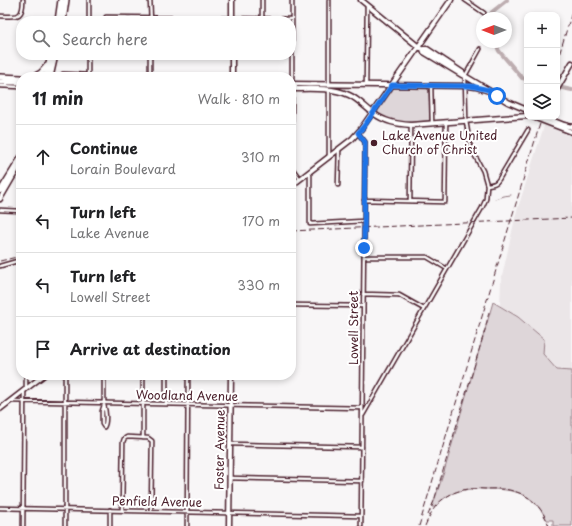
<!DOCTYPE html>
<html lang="en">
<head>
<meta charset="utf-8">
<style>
	:root { --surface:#fff; --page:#f2f2f2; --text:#202124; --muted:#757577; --line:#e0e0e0 }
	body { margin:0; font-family:"Playpen Sans",sans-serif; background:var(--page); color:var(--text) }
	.controls { position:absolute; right:12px; top:12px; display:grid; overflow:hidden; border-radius:8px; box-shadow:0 2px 6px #0003 }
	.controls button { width:36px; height:36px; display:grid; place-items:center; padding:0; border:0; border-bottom:1px solid var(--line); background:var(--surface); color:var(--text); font:20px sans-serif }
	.compass { position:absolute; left:476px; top:12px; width:36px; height:36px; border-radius:50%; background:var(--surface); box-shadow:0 2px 6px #0003; rotate:270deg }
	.stop { position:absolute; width:12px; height:12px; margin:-9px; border:3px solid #1a73e8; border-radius:50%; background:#fff }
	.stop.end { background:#1a73e8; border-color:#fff; box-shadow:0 1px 4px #0008 }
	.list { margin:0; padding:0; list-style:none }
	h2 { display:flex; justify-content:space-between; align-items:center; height:52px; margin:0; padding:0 16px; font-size:17px }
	h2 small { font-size:13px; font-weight:400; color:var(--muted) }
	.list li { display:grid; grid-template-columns:26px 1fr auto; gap:12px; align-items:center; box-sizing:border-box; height:64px; padding:0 16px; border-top:1px solid var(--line) }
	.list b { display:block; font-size:15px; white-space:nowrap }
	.list p { margin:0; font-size:13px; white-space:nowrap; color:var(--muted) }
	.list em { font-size:13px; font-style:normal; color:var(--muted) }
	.icon { flex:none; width:22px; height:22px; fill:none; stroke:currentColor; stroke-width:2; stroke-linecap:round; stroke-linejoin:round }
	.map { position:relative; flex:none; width:572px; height:526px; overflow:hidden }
	.search { position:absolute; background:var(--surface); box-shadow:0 2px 6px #0003; left:16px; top:16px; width:280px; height:44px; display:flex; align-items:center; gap:10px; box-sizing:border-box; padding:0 14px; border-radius:16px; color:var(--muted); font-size:15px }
	.panel { position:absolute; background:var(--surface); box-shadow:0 2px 6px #0003; left:16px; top:72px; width:280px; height:308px; border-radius:16px }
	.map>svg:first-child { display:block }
	.built { fill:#ebe6e8 }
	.green { fill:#ded6d9; stroke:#947a82 }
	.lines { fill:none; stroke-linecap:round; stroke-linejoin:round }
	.stream { stroke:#8f747b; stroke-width:1 }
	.river { stroke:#bdadb0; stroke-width:4 }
	.street-casing { stroke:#4a1f2b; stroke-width:5.5 }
	.secondary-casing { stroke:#4a1f2b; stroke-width:7 }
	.primary-casing { stroke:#4a1f2b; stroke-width:7 }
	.highway-casing { stroke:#4a1f2b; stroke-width:8 }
	.street { stroke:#fff; stroke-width:2.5 }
	.secondary { stroke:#fff; stroke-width:4 }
	.primary { stroke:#fff; stroke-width:4 }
	.highway { stroke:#fff; stroke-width:5 }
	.rail { stroke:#4a1f2b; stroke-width:1; stroke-dasharray:6 3; stroke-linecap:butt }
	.route { stroke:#1a73e8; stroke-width:5 }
	.poi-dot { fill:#4a1f2b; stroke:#fff; stroke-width:1.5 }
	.labels { text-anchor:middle; stroke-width:4; stroke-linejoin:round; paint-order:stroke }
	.poi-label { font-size:12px; fill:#4a1f2b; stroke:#fff; text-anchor:start }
	.street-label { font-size:12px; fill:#4a1f2b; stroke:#fff }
</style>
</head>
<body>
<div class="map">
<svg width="572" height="526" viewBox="0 0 572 526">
	<rect width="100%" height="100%" fill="#f8f6f7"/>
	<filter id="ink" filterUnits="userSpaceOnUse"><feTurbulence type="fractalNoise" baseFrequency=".025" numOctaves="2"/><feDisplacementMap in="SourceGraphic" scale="8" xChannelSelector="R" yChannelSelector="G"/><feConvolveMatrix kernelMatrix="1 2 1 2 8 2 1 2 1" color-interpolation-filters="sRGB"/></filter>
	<g filter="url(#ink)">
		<path class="built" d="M545,123L572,135V371L557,370L543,354L544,339L518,317L500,306L501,281L516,214Z"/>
		<path class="green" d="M394,88L427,89L429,91L430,120L428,121L398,123L379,115L378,114V111Z
			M493,302L518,317L544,339L543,354L557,370L572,371V526H553V520H547C533,492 514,489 485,489C464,488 449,491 435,507H432L444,472Z"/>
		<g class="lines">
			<path class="stream" d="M495,199L503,196L511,195"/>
			<path class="river" d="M489,18L492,12L507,0
				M495,42L499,51L522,78L527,79
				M557,87L572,90"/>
			<g class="street-casing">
				<path id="street" d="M150,0L151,21
					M262,0V19
					M329,0V85
					M465,0L484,13
					M0,16C16,16 23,20 23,0
					M89,21V0
					M106,21V17L292,19
					M480,49L465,76L466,121L470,145L474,154L483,171L487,185
					M63,74L88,75V55
					M150,76V55
					M292,84V0
					M366,85L367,5
					M0,86L21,87
					M431,86L432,123
					M292,89L291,164L292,168L300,179
					M358,133L365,142L361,526
					M329,157V90
					M309,173L310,175V224L364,221
					M338,185L339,150
					M364,200L445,202L446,122
					M410,201L411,125
					M0,210L21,211
					M364,257H427L447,269
					M0,266L21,260
					M363,294L399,295L424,309
					M292,305L363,306
					M26,375V388
					M65,375V526
					M11,401L362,408
					M166,404V375
					M104,405C106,411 107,422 104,427L102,424V411L104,405V375
					M363,415L482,208L486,199L487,185C493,184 496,184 499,179L528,130
					M143,438V375
					M231,444L362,447
					M229,478L362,481
					M0,508L361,516
					M110,510V526
					M122,510L123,442L124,439L127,437L148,438L152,441L151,511
					M23,526L24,392
					M187,526L188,375"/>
			</g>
			<g class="secondary-casing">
				<path id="secondary" d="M232,0V21
					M361,0L420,48
					M232,55V77
					M463,75V73L427,49H423L424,52L462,75H463L465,76L508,102L527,110
					M291,84L468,86L476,87L489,91
					M291,89C310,89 331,87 349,95C358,99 365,107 373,113C385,122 397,124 411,125L527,116
					M557,89L572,63
					M533,117L572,132
					M544,117L564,125L572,127
					M291,186L352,139L361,129L451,0
					M0,409L44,375
					M229,526L231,375"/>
			</g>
			<g class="primary-casing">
				<path id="primary" d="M0,191L21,157
					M0,199L21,163"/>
			</g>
			<g class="highway-casing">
				<path id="highway" d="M58,21L61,0
					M63,21L66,0
					M0,77L21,78
					M34,77L41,73L47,66
					M46,77L51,55
					M50,77L55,55
					M0,82H21"/>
			</g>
			<use href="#street" class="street"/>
			<use href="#secondary" class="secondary"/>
			<use href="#primary" class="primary"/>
			<use href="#highway" class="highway"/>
			<path class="rail" d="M557,62L572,12
				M291,231L572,218
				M0,261L21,256
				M428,515L434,501L485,330L489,312
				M419,526L542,117
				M425,526C430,514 435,504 446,497C458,489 471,488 485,489C494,489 504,488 513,491C531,495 543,509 549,526"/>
		</g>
	</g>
	<g class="lines" filter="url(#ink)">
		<path class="route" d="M364,248L365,142L358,133L365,125L392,85L471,86L489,90L497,96"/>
	</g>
	<circle class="poi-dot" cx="374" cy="143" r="4"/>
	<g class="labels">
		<g class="poi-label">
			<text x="382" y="140">Lake Avenue United<tspan x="382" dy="14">Church of Christ</tspan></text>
		</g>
		<g class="street-label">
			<text transform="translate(354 328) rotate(-90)" y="4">Lowell Street</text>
			<text transform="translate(187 396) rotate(1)" y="4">Woodland Avenue</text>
			<text transform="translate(220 450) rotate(-89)" y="4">Foster Avenue</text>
			<text transform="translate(157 502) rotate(1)" y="4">Penfield Avenue</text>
		</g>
	</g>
</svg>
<div class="controls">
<button>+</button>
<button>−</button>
<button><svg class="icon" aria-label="layers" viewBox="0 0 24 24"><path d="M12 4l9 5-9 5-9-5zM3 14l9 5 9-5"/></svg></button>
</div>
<svg class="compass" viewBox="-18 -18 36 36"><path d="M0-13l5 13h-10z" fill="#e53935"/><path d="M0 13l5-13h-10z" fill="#757577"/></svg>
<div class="stop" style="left:497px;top:96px"></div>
<div class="stop end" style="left:364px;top:248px"></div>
<div class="search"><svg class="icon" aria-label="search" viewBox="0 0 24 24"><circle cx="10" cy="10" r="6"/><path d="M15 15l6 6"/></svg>Search here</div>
<section class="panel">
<h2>11 min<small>Walk · 810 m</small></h2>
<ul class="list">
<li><svg class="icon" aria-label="ahead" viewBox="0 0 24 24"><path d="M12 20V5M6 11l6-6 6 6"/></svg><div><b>Continue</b><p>Lorain Boulevard</p></div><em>310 m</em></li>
<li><svg class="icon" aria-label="left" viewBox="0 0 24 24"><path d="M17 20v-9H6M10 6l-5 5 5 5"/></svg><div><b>Turn left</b><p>Lake Avenue</p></div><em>170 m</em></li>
<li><svg class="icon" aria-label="left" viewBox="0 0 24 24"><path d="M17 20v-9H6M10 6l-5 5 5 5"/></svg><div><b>Turn left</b><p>Lowell Street</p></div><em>330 m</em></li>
<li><svg class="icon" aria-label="arrive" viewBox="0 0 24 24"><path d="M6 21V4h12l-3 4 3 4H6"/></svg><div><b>Arrive at destination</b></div></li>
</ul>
</section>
</div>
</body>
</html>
